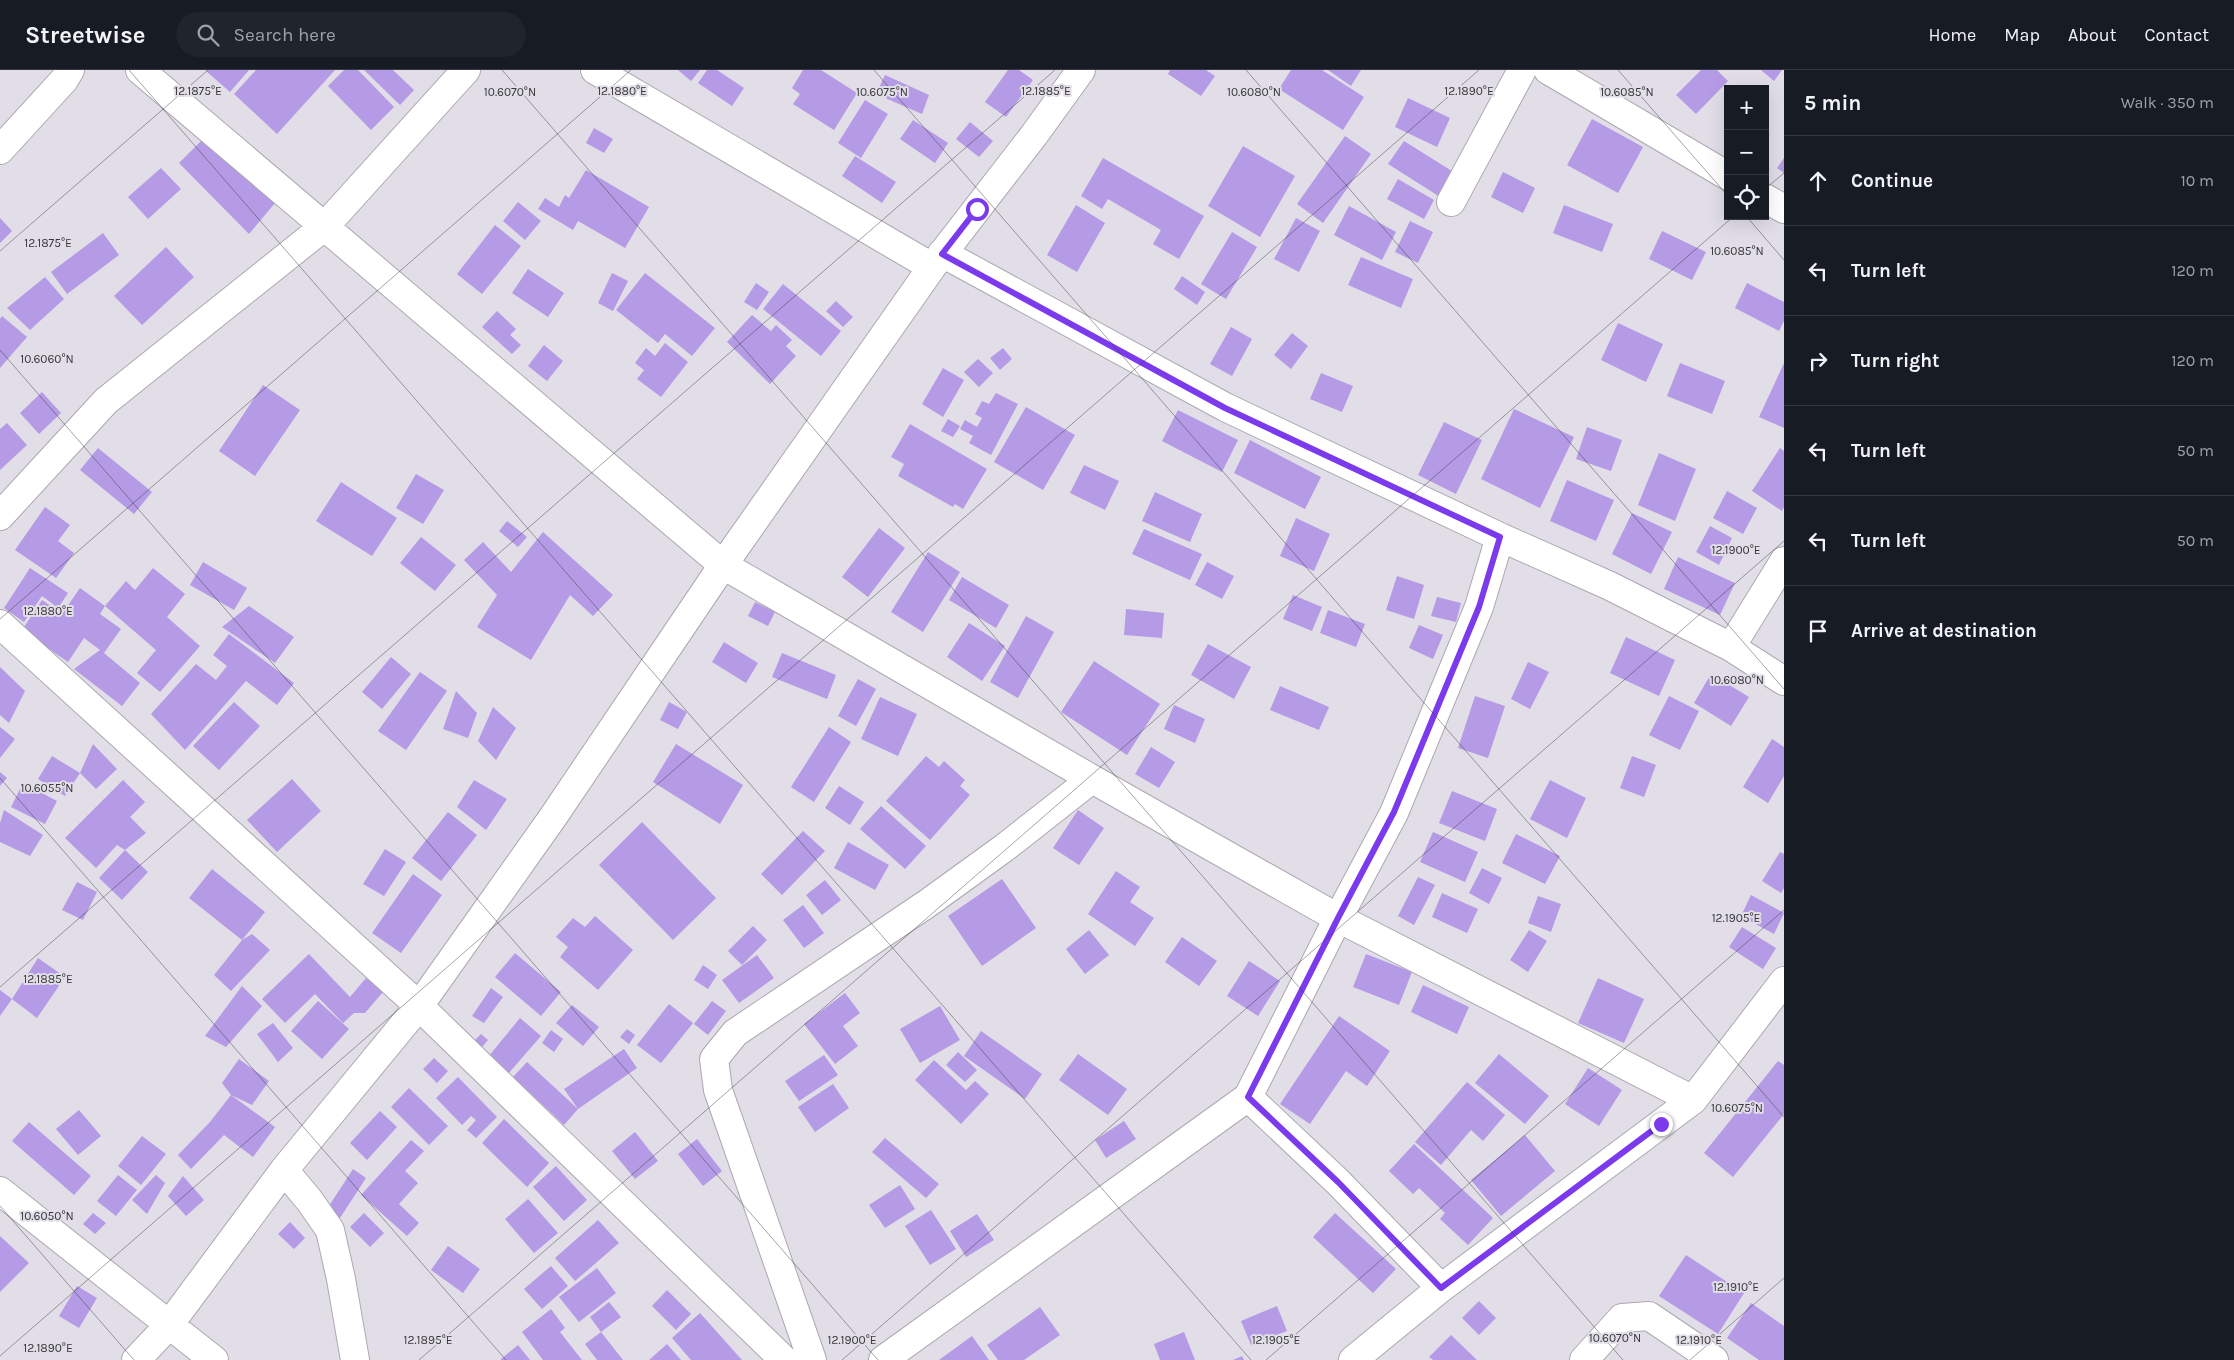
<!DOCTYPE html>
<html lang="en">
<head>
<meta charset="utf-8">
<style>
	:root { --surface:#171b24; --page:#20242c; --text:#f1f3f6; --muted:#9ea1a6; --line:#363941 }
	body { margin:0; font-family:Karla,sans-serif; background:var(--page); color:var(--text) }
	.controls { position:absolute; right:15px; top:15px; display:grid; overflow:hidden; border-radius:0px; box-shadow:0 5px 20px #0002 }
	.controls button { width:45px; height:45px; display:grid; place-items:center; padding:0; border:0; border-bottom:1px solid var(--line); background:var(--surface); color:var(--text); font:25px sans-serif }
	.stop { position:absolute; width:15px; height:15px; margin:-11px; border:4px solid #7c3aed; border-radius:50%; background:#fff }
	.stop.end { background:#7c3aed; border-color:#fff; box-shadow:0 1px 5px #0008 }
	.list { margin:0; padding:0; list-style:none }
	h2 { display:flex; justify-content:space-between; align-items:center; height:65px; margin:0; padding:0 20px; font-size:21px }
	h2 small { font-size:16px; font-weight:400; color:var(--muted) }
	.list li { display:grid; grid-template-columns:32px 1fr auto; gap:15px; align-items:center; box-sizing:border-box; height:90px; padding:0 20px; border-top:1px solid var(--line) }
	.list b { display:block; font-size:19px; white-space:nowrap }
	.list em { font-size:16px; font-style:normal; color:var(--muted) }
	.icon { flex:none; width:28px; height:28px; fill:none; stroke:currentColor; stroke-width:2; stroke-linecap:round; stroke-linejoin:round }
	.map { position:relative; flex:none; width:1784px; height:1290px; overflow:hidden }
	header { display:flex; align-items:center; gap:30px; box-sizing:border-box; height:70px; padding:0 25px; background:var(--surface); border-bottom:1px solid var(--line) }
	header strong { font-size:24px }
	nav { display:flex; gap:28px; margin-inline-start:auto; font-size:18px }
	.search { width:350px; height:45px; background:var(--page); display:flex; align-items:center; gap:12px; box-sizing:border-box; padding:0 18px; border-radius:28px; color:var(--muted); font-size:19px }
	main { display:flex }
	aside { flex:1; background:var(--surface) }
	.map>svg:first-child { display:block }
	.building { fill:#b59ae5 }
	.lines { fill:none; stroke-linecap:round; stroke-linejoin:round }
	.minor-casing { stroke:#aba8b1; stroke-width:30 }
	.minor { stroke:#fff; stroke-width:28 }
	.route { stroke:#7c3aed; stroke-width:6 }
	.ticks { fill:none; stroke:#37363a; stroke-width:1; stroke-opacity:0.45 }
	.ticks-label { font-size:12px; text-anchor:middle; fill:#37363a; stroke:#e1dee8; stroke-width:4; stroke-linejoin:round; paint-order:stroke }
</style>
</head>
<body>
<header>
<strong>Streetwise</strong>
<div class="search"><svg class="icon" aria-label="search" viewBox="0 0 24 24"><circle cx="10" cy="10" r="6"/><path d="M15 15l6 6"/></svg>Search here</div>
<nav><a>Home</a><a>Map</a><a>About</a><a>Contact</a></nav>
</header>
<main>
<div class="map">
<svg width="1784" height="1290" viewBox="0 0 1784 1290">
	<rect width="100%" height="100%" fill="#e1dee8"/>
	<path class="building" d="M207,0H249L230,22L206,1Z
		M256,0H335L277,64L234,24Z
		M344,0H358L394,37L371,60L328,16Z
		M364,0H393L414,20L400,35Z
		M678,0H700L691,11Z
		M707,0H717L744,18L732,36L698,13Z
		M803,0H821L857,23L834,60L793,34L800,24L792,18Z
		M1008,0H1019L1033,10L1006,47L985,32Z
		M1170,0H1206L1215,6L1201,26L1168,4Z
		M1291,0H1322L1364,27L1343,60L1279,19Z
		M1328,0H1361L1351,16Z
		M1701,0H1717L1728,11L1696,44L1676,25Z
		M1761,0H1782L1774,11Z
		M885,5L929,25L922,44L876,24Z
		M1408,28L1450,48L1437,77L1395,57Z
		M865,30L888,44L861,88L838,73Z
		M1592,49L1643,77L1618,123L1567,95Z
		M913,50L948,73L935,93L900,69Z
		M970,52L993,71L979,87L956,69Z
		M594,58L613,69L604,83L586,73Z
		M206,66L275,133L249,164L179,93Z
		M1345,66L1371,84L1323,153L1297,134Z
		M1404,71L1455,103L1440,127L1388,94Z
		M1243,76L1295,106L1260,167L1208,136Z
		M855,86L896,112L882,133L842,106Z
		M1103,88L1204,146L1179,189L1153,174L1161,160L1108,129L1102,139L1081,126Z
		M1784,88V103L1777,98Z
		M161,98L181,119L148,149L128,127Z
		M586,100L649,137L625,178L578,151L573,160L538,139L545,128L559,137L565,125L569,128Z
		M1503,102L1535,118L1523,143L1491,127Z
		M1398,109L1434,130L1424,149L1387,129Z
		M518,132L541,151L525,170L503,151Z
		M1076,135L1105,153L1077,202L1047,185Z
		M1564,135L1613,154L1602,182L1553,163Z
		M1349,136L1396,162L1382,190L1334,165Z
		M0,148L12,161L0,173Z
		M1296,148L1320,161L1299,202L1274,189Z
		M1410,151L1433,162L1418,193L1395,182Z
		M495,155L521,176L482,224L457,204Z
		M1662,161L1706,182L1692,210L1649,189Z
		M1232,162L1257,177L1226,229L1201,214Z
		M103,163L119,185L67,224L51,202Z
		M166,177L194,207L142,255L114,226Z
		M1361,187L1413,209L1401,238L1348,215Z
		M528,199L564,223L548,247L512,223Z
		M612,203L628,211L613,241L598,233Z
		M645,203L715,258L692,286L665,264L658,273L616,240Z
		M1182,206L1205,222L1197,235L1174,219Z
		M45,207L64,229L30,260L7,238Z
		M756,213L769,222L757,240L744,232Z
		M1747,213L1784,232V251L1779,261L1735,238Z
		M783,214L841,261L821,286L763,239Z
		M836,231L853,247L843,257L826,241Z
		M497,241L516,259L510,265L521,275L512,284L482,257Z
		M752,245L771,261L776,255L792,270L786,276L796,286L770,314L727,272Z
		M2,246L27,267L0,298V249Z
		M1618,253L1663,274L1646,312L1601,290Z
		M1231,257L1252,269L1232,306L1210,294Z
		M1292,263L1308,276L1291,299L1274,285Z
		M665,273L688,292L661,327L637,309L644,300L635,293L646,278L655,286Z
		M544,275L563,291L547,311L528,296Z
		M1003,278L1012,289L1000,300L990,288Z
		M978,289L993,303L979,317L964,302Z
		M1680,293L1725,311L1712,344L1667,326Z
		M1784,293V358L1759,347Z
		M943,298L964,310L943,347L922,334Z
		M1321,303L1353,316L1342,342L1310,329Z
		M263,315L300,340L255,406L219,381Z
		M42,322L61,343L39,364L20,343Z
		M996,323L1018,334L991,385L969,373L973,366L960,359L965,350L977,357L982,348L975,344L982,331L989,334Z
		M1026,337L1075,365L1043,420L994,392Z
		M1514,339L1574,367L1540,438L1481,409Z
		M1178,340L1238,370L1222,402L1162,371Z
		M948,349L960,356L953,367L941,361Z
		M1444,352L1482,370L1456,424L1418,405Z
		M7,353L27,375L0,400V359Z
		M910,354L987,399L963,439L955,434L953,437L898,406L904,394L891,387Z
		M1587,357L1622,370L1611,401L1576,389Z
		M1250,370L1321,407L1305,439L1234,403Z
		M98,378L152,422L134,444L80,400Z
		M1780,378L1784,381V437L1782,441L1752,421Z
		M1659,383L1696,399L1675,451L1638,435Z
		M1084,395L1119,411L1105,440L1070,423Z
		M416,404L444,420L423,454L396,438Z
		M1567,410L1614,430L1596,471L1550,451Z
		M341,412L397,448L372,486L316,451Z
		M1727,421L1757,438L1743,464L1713,448Z
		M1155,422L1202,444L1190,472L1142,451Z
		M45,437L70,455L58,471L74,483L56,508L15,480Z
		M1632,443L1672,462L1651,504L1612,484Z
		M1296,448L1330,464L1314,501L1280,486Z
		M507,451L527,467L518,477L499,461Z
		M1710,456L1732,468L1719,495L1696,482Z
		M879,458L905,478L868,527L842,507Z
		M1144,459L1202,484L1190,510L1132,484Z
		M543,462L613,525L593,546L570,525L531,590L477,557L497,525L464,490L483,472L511,502Z
		M421,467L456,495L435,521L400,493Z
		M928,482L960,502L923,562L891,542Z
		M1678,487L1735,513L1720,545L1664,519Z
		M203,492L247,518L234,540L190,515Z
		M1207,492L1234,506L1222,529L1195,515Z
		M30,498L68,523L58,538L42,526L24,552L4,538Z
		M153,498L185,524L167,547L200,576L160,622L137,603L156,580L105,536L100,544L121,559L104,583L140,613L122,636L74,599L100,580L84,568L68,592L22,560L42,530L62,544L80,518L105,536L126,511L135,520Z
		M1397,506L1424,515L1414,549L1386,540Z
		M962,507L1009,535L996,558L949,530Z
		M1293,525L1322,537L1312,561L1283,549Z
		M1437,527L1461,533L1456,552L1431,546Z
		M755,532L775,542L768,556L748,546Z
		M249,536L294,567L275,593L222,557Z
		M1126,539L1164,543L1162,568L1124,565Z
		M1328,540L1365,554L1356,577L1320,563Z
		M1026,546L1054,562L1018,628L990,612Z
		M969,553L1005,576L982,611L947,587Z
		M1419,555L1443,565L1433,589L1409,578Z
		M229,564L294,613L277,635L246,611L185,680L151,644L196,594L216,610L227,596L213,585Z
		M1626,567L1675,590L1659,626L1610,603Z
		M724,572L758,593L746,613L712,592Z
		M1208,574L1251,597L1234,629L1191,605Z
		M782,583L836,605L827,629L772,607Z
		M391,587L411,604L382,639L362,622Z
		M1094,591L1160,634L1127,685L1061,642Z
		M1528,592L1549,602L1530,639L1511,629Z
		M0,597L25,621L9,653L0,645Z
		M420,602L447,621L406,680L378,661Z
		M1711,604L1749,627L1731,656L1694,633Z
		M858,609L876,619L856,656L838,646Z
		M1280,616L1329,637L1319,660L1270,640Z
		M456,621L477,643L468,668L443,659Z
		M1475,626L1505,636L1488,688L1458,678Z
		M1669,626L1699,641L1680,680L1649,665Z
		M880,627L917,644L898,686L861,669Z
		M234,632L260,656L219,700L193,676Z
		M669,632L687,642L678,659L660,650Z
		M1174,635L1205,649L1195,673L1164,659Z
		M493,637L516,658L496,690L478,671Z
		M0,657L15,669L0,688Z
		M829,657L851,672L814,732L791,717Z
		M1772,669L1784,677V706L1768,733L1743,717Z
		M93,674L117,699L96,719L80,703Z
		M676,674L743,715L720,754L653,712Z
		M1151,677L1175,692L1159,718L1135,704Z
		M52,686L80,703L65,726L38,709Z
		M926,686L939,697L944,691L965,710L960,716L970,725L930,770L886,731Z
		M1632,686L1656,695L1644,727L1620,718Z
		M0,702L7,708L0,716Z
		M292,709L321,741L277,782L247,750Z
		M123,710L145,732L130,747L146,763L125,780L117,775L96,798L65,768Z
		M474,710L507,729L486,760L457,737Z
		M1550,710L1586,728L1567,768L1530,749Z
		M23,713L57,731L45,754L11,737Z
		M839,716L864,732L850,755L825,738Z
		M1452,721L1497,739L1485,771L1439,753Z
		M881,736L926,776L905,799L860,759Z
		M4,740L43,765L30,786L0,772V753Z
		M1078,740L1104,758L1079,795L1053,778Z
		M448,742L477,765L441,811L412,788Z
		M642,752L716,828L673,870L599,795Z
		M803,761L825,781L782,825L761,804Z
		M1433,762L1478,782L1465,812L1420,792Z
		M1516,764L1560,786L1545,814L1502,793Z
		M848,772L889,795L875,820L834,798Z
		M385,779L406,792L384,826L363,814Z
		M125,780L148,802L122,830L99,808Z
		M1780,782L1784,784V818L1781,823L1762,811Z
		M1482,798L1502,808L1489,834L1469,823Z
		M212,799L265,842L242,870L189,828Z
		M1116,801L1140,817L1130,832L1154,848L1135,876L1088,844Z
		M413,804L442,825L401,883L372,863Z
		M1418,807L1435,815L1414,855L1398,846Z
		M1002,809L1036,858L982,896L948,846Z
		M825,810L841,830L822,845L806,825Z
		M77,812L97,822L83,850L62,840Z
		M1442,823L1478,839L1467,863L1432,847Z
		M1751,825L1784,843L1774,864L1741,846Z
		M1538,826L1561,834L1551,862L1528,853Z
		M803,835L824,863L804,878L783,850Z
		M595,846L633,880L598,920L560,887L568,877L556,867L573,848L585,857Z
		M753,856L767,870L742,895L728,881Z
		M1742,857L1776,878L1763,899L1729,877Z
		M1089,860L1109,885L1085,904L1066,879Z
		M1529,860L1547,871L1528,902L1510,890Z
		M252,864L270,880L231,921L214,905L242,870Z
		M1182,867L1217,891L1199,916L1165,892Z
		M515,883L561,922L541,946L495,907Z
		M309,884L350,927L366,908L383,922L365,943H354L343,953L315,924L285,953L262,929Z
		M1366,884L1412,902L1399,935L1353,917Z
		M757,885L774,908L739,933L722,910Z
		M38,888L65,907L37,948L12,929Z
		M1249,891L1280,911L1258,946L1227,926Z
		M703,895L717,905L708,919L694,910Z
		M1598,908L1644,929L1624,973L1578,953Z
		M1423,915L1469,937L1457,964L1411,942Z
		M242,916L262,936L226,977L205,966Z
		M491,918L503,927L484,953L472,946Z
		M0,920L12,929L0,946Z
		M845,923L860,943L843,956L858,976L835,994L804,954Z
		M318,931L349,959L322,989L291,961Z
		M712,931L726,941L708,965L694,954Z
		M669,934L693,953L661,993L637,975Z
		M572,935L599,957L583,976L556,953Z
		M940,936L960,970L920,993L900,959Z
		M1339,946L1390,981L1367,1016L1346,1001L1310,1054L1280,1034Z
		M520,948L541,966L508,1004L488,987Z
		M273,953L293,978L278,992L257,964Z
		M627,959L635,965L629,974L620,967Z
		M551,960L563,969L554,982L542,973Z
		M981,961L1042,1004L1025,1029L964,986Z
		M481,964L488,970L478,982L470,975Z
		M624,979L637,998L578,1039L564,1019Z
		M958,982L977,1000L965,1012L946,995Z
		M1078,984L1127,1019L1108,1045L1059,1010Z
		M1499,984L1549,1026L1525,1054L1475,1013Z
		M824,985L838,1005L799,1031L785,1011Z
		M434,988L448,1001L437,1013L423,999Z
		M239,989L269,1011L252,1035L231,1025L275,1057L253,1087L224,1065L191,1099L178,1085L210,1052L231,1025L222,1013Z
		M934,990L966,1020L975,1011L989,1024L961,1054L915,1010Z
		M1778,991L1784,995V1044L1733,1107L1704,1083Z
		M527,992L578,1039L564,1055L513,1007Z
		M1588,998L1622,1020L1599,1056L1565,1034Z
		M458,1007L497,1047L476,1068L467,1060L476,1050L471,1046L462,1055L436,1028Z
		M1467,1012L1505,1045L1483,1071L1471,1060L1441,1095L1415,1072Z
		M833,1014L849,1038L815,1062L798,1037Z
		M409,1018L448,1056L429,1075L391,1037Z
		M79,1040L101,1066L78,1085L56,1059Z
		M380,1041L397,1057L367,1090L350,1073Z
		M504,1049L549,1093L527,1117L482,1073Z
		M1124,1051L1136,1069L1106,1088L1095,1070Z
		M29,1052L91,1106L74,1125L12,1071Z
		M635,1062L658,1091L635,1109L612,1081Z
		M1525,1065L1555,1101L1501,1146L1471,1110Z
		M142,1066L166,1084L141,1115L118,1096Z
		M885,1068L939,1114L926,1128L872,1082Z
		M697,1069L722,1101L703,1116L678,1084Z
		M411,1070L424,1081L405,1101L418,1113L399,1134L419,1153L407,1166L361,1125Z
		M1414,1074L1493,1148L1468,1175L1440,1149L1445,1143L1419,1118L1413,1124L1389,1101Z
		M556,1096L587,1130L564,1151L533,1117Z
		M353,1099L366,1108L340,1148L327,1139Z
		M118,1105L137,1120L116,1146L97,1131Z
		M156,1105L165,1113L147,1144L132,1130Z
		M183,1106L204,1130L186,1146L168,1126Z
		M900,1115L915,1139L885,1158L869,1135Z
		M528,1129L558,1163L534,1183L505,1149Z
		M931,1140L956,1179L930,1195L905,1156Z
		M93,1143L106,1153L95,1164L83,1154Z
		M364,1143L384,1163L370,1177L350,1157Z
		M1335,1143L1396,1199L1373,1223L1313,1167Z
		M977,1144L994,1170L966,1187L950,1161Z
		M598,1150L619,1173L575,1211L555,1188Z
		M290,1152L305,1168L294,1179L278,1164Z
		M0,1166L29,1193L0,1222Z
		M448,1176L480,1199L463,1223L431,1200Z
		M1686,1185L1744,1223L1718,1264L1659,1226Z
		M551,1196L568,1216L542,1239L524,1219Z
		M597,1198L616,1223L579,1252L559,1227Z
		M77,1216L97,1228L79,1258L59,1246Z
		M667,1220L691,1244L676,1260L652,1236Z
		M1479,1231L1496,1248L1479,1265L1462,1248Z
		M609,1232L621,1247L601,1262L623,1290H597L585,1274L601,1262L590,1247Z
		M1751,1233L1784,1256V1290H1759L1727,1268Z
		M1277,1236L1287,1261L1251,1275L1241,1251Z
		M1040,1237L1060,1265L1024,1290H998L987,1275Z
		M551,1239L565,1258L560,1262L582,1290H543L522,1262Z
		M700,1243L742,1290H691L672,1268Z
		M1184,1262L1195,1290H1160L1154,1274Z
		M1451,1265L1477,1290H1433L1429,1287Z
		M972,1266L989,1290H939Z
		M667,1274L681,1290H649Z
		M518,1275L530,1290H501V1289Z
		M1242,1286L1244,1290H1233Z"/>
	<g class="lines">
		<g class="minor-casing">
			<path id="minor" d="M140,0L723,495L1092,709L1338,848L1693,1030
				M595,0L932,197
				M1548,0L1728,106
				M0,80L64,10L70,0
				M1765,128L1784,139
				M1451,132L1522,0
				M942,183L1225,337L1500,467L1610,516L1731,577L1784,611
				M0,446L106,331L325,156L466,0
				M0,554L419,936L784,1290
				M1731,577L1784,491
				M1248,1027L1338,1112L1441,1218
				M284,1100L309,1130L330,1160L341,1209L355,1290
				M0,1121L214,1290
				M136,1290L169,1255L284,1100L419,936L553,747L723,495L932,197L1034,65L1081,0
				M812,1290L718,1020L714,989L735,963L928,833L1004,778L1092,709
				M883,1290L1248,1027L1338,848L1394,743L1479,537L1500,467
				M1353,1290L1441,1218L1693,1030L1784,911
				M1584,1290L1622,1248L1649,1246L1714,1290"/>
		</g>
		<use href="#minor" class="minor"/>
	</g>
	<g class="lines">
		<path class="route" d="M977,139L942,184L1225,338L1500,467L1479,537L1394,742L1338,848L1248,1027L1338,1112L1441,1218L1661,1054"/>
	</g>
	<path class="ticks" d="M129,0L1251,1290M502,0L1623,1290M874,0L1784,1047M1246,0L1784,619M1618,0L1728,126M1765,119L1784,103M1746,146L1784,190M0,181L208,0M0,280L878,1290M0,549L631,0M0,708L506,1290M0,917L1055,0M0,1136L134,1290M0,1286L1479,0M419,1290L1734,146M842,1290L1784,471M1266,1290L1784,840M1690,1290L1784,1208"/>
	<g class="ticks-label">
		<text x="198" y="25">12.1875°E</text>
		<text x="622" y="25">12.1880°E</text>
		<text x="1046" y="25">12.1885°E</text>
		<text x="1469" y="25">12.1890°E</text>
		<text x="882" y="26">10.6075°N</text>
		<text x="1627" y="26">10.6085°N</text>
		<text x="510" y="26">10.6070°N</text>
		<text x="1254" y="26">10.6080°N</text>
		<text x="48" y="177">12.1875°E</text>
		<text x="1737" y="185">10.6085°N</text>
		<text x="47" y="293">10.6060°N</text>
		<text x="1736" y="484">12.1900°E</text>
		<text x="48" y="545">12.1880°E</text>
		<text x="1737" y="614">10.6080°N</text>
		<text x="47" y="722">10.6055°N</text>
		<text x="1736" y="852">12.1905°E</text>
		<text x="48" y="913">12.1885°E</text>
		<text x="1737" y="1042">10.6075°N</text>
		<text x="47" y="1150">10.6050°N</text>
		<text x="1736" y="1221">12.1910°E</text>
		<text x="1615" y="1272">10.6070°N</text>
		<text x="428" y="1274">12.1895°E</text>
		<text x="852" y="1274">12.1900°E</text>
		<text x="1276" y="1274">12.1905°E</text>
		<text x="1699" y="1274">12.1910°E</text>
		<text x="48" y="1282">12.1890°E</text>
	</g>
</svg>
<div class="controls">
<button>+</button>
<button>−</button>
<button><svg class="icon" aria-label="locate" viewBox="0 0 24 24"><circle cx="12" cy="12" r="6"/><path d="M12 2v4M12 18v4M2 12h4M18 12h4"/></svg></button>
</div>
<div class="stop" style="left:977px;top:139px"></div>
<div class="stop end" style="left:1661px;top:1054px"></div>
</div>
<aside>
<h2>5 min<small>Walk · 350 m</small></h2>
<ul class="list">
<li><svg class="icon" aria-label="ahead" viewBox="0 0 24 24"><path d="M12 20V5M6 11l6-6 6 6"/></svg><div><b>Continue</b></div><em>10 m</em></li>
<li><svg class="icon" aria-label="left" viewBox="0 0 24 24"><path d="M17 20v-9H6M10 6l-5 5 5 5"/></svg><div><b>Turn left</b></div><em>120 m</em></li>
<li><svg class="icon" aria-label="right" viewBox="0 0 24 24"><path d="M7 20v-9h11M14 6l5 5-5 5"/></svg><div><b>Turn right</b></div><em>120 m</em></li>
<li><svg class="icon" aria-label="left" viewBox="0 0 24 24"><path d="M17 20v-9H6M10 6l-5 5 5 5"/></svg><div><b>Turn left</b></div><em>50 m</em></li>
<li><svg class="icon" aria-label="left" viewBox="0 0 24 24"><path d="M17 20v-9H6M10 6l-5 5 5 5"/></svg><div><b>Turn left</b></div><em>50 m</em></li>
<li><svg class="icon" aria-label="arrive" viewBox="0 0 24 24"><path d="M6 21V4h12l-3 4 3 4H6"/></svg><div><b>Arrive at destination</b></div></li>
</ul>
</aside>
</main>
</body>
</html>
